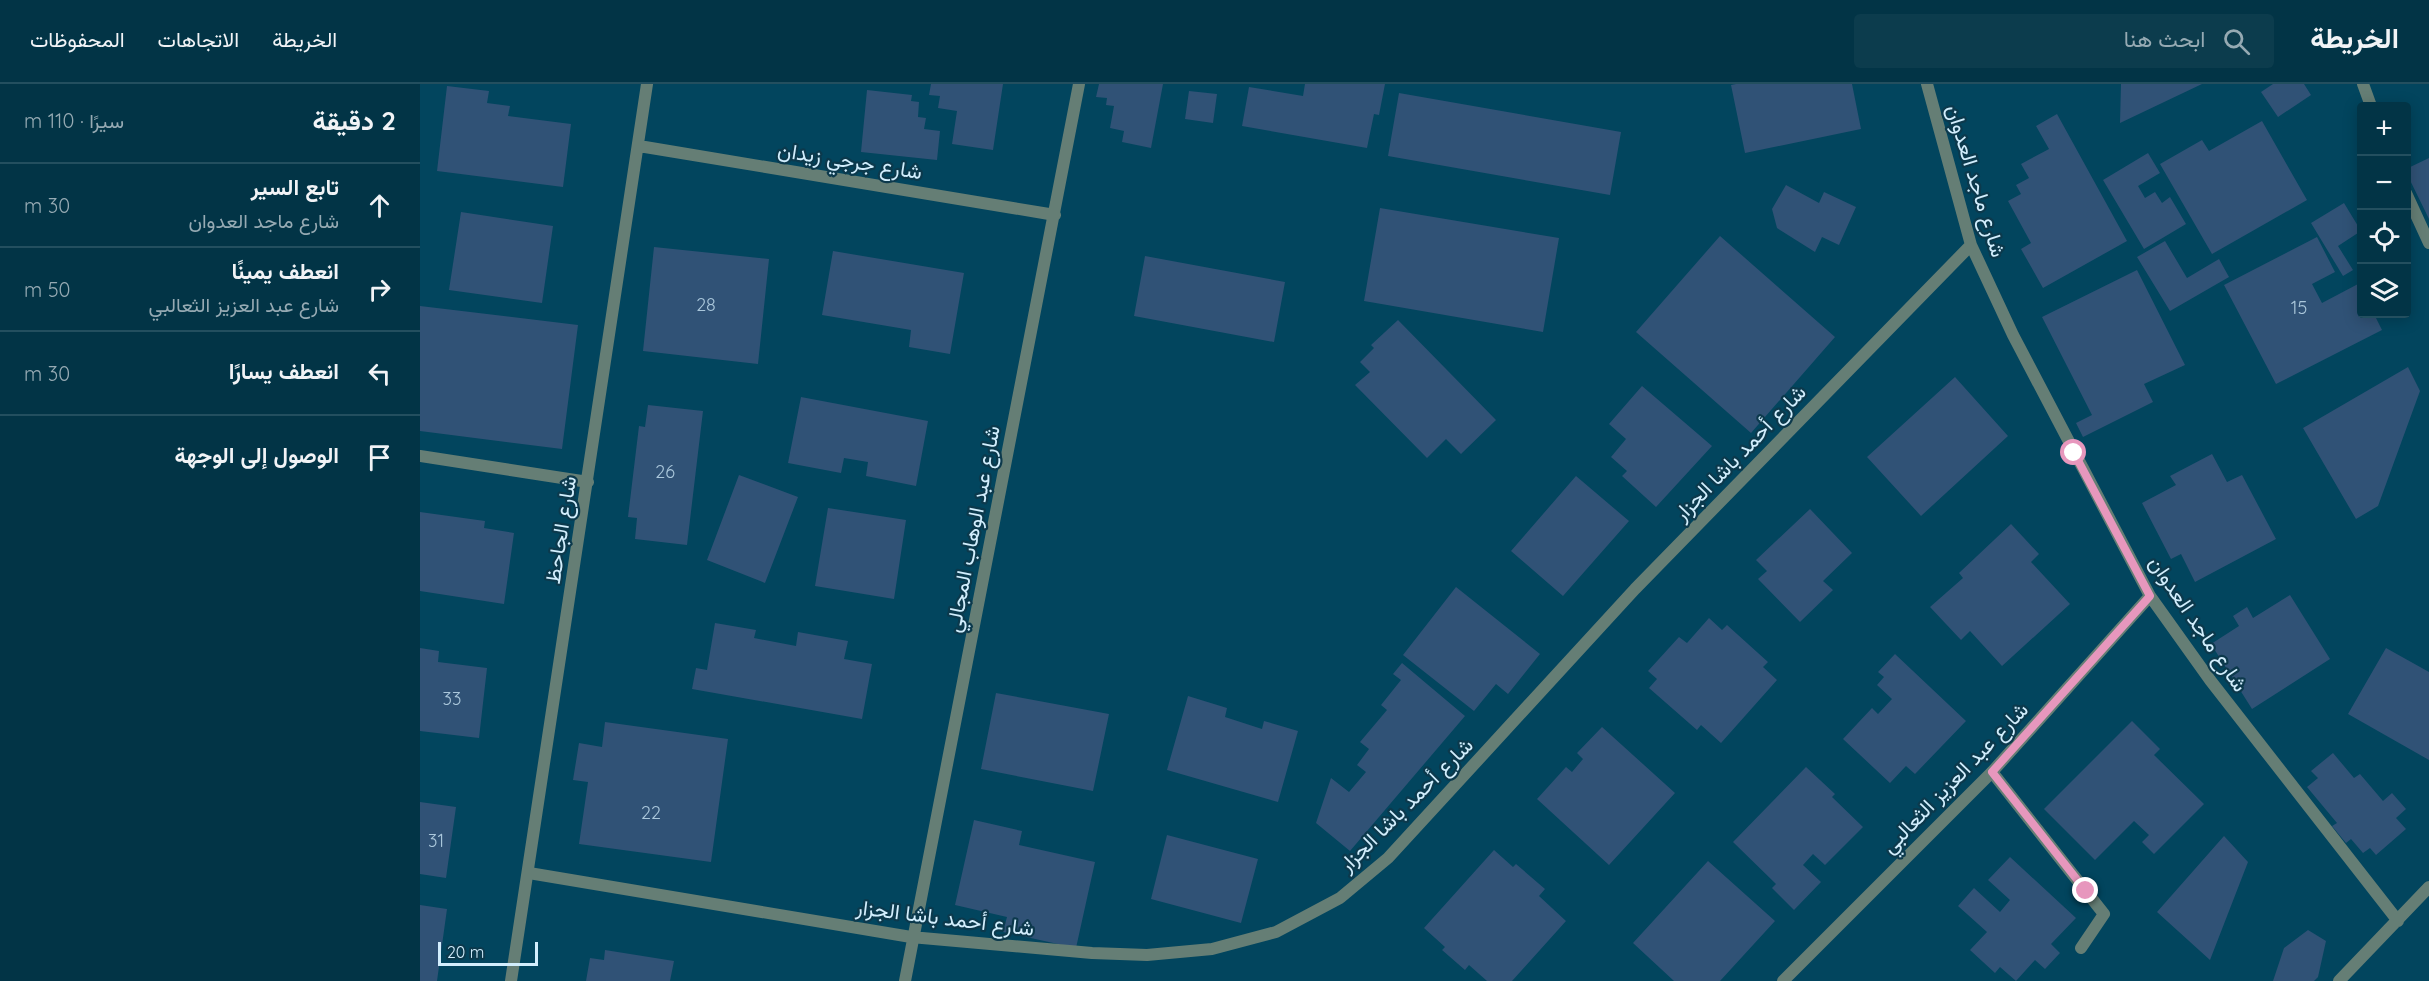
<!DOCTYPE html>
<html lang="ar">
<head>
<meta charset="utf-8">
<style>
	:root { --surface:#023446; --page:#0c3c4d; --text:#f1f3f6; --muted:#96aab3; --line:#234f5f }
	body { margin:0; font-family:Quicksand,Vazirmatn,sans-serif; background:var(--page); color:var(--text); direction:rtl }
	.controls { position:absolute; right:18px; top:18px; display:grid; overflow:hidden; border-radius:6px; box-shadow:0 3px 15px #0003 }
	.controls button { width:54px; height:54px; display:grid; place-items:center; padding:0; border:0; border-bottom:2px solid var(--line); background:var(--surface); color:var(--text); font:30px sans-serif }
	.scale { position:absolute; left:18px; bottom:15px; width:100px; box-sizing:border-box; padding-left:6px; border:3px solid #d2eefd; border-top:0; font-size:16px; line-height:21px; white-space:nowrap; color:#d2eefd; -webkit-text-stroke:4px #0c394c; paint-order:stroke }
	.stop { position:absolute; width:18px; height:18px; margin:-14px; border:4px solid #e797bd; border-radius:50%; background:#fff }
	.stop.end { background:#e797bd; border-color:#fff; box-shadow:0 2px 6px #0008 }
	.list { margin:0; padding:0; list-style:none }
	h2 { display:flex; justify-content:space-between; align-items:center; height:78px; margin:0; padding:0 24px; font-size:26px }
	h2 small { font-size:20px; font-weight:400; color:var(--muted) }
	.list li { display:grid; grid-template-columns:39px 1fr auto; gap:18px; align-items:center; box-sizing:border-box; height:84px; padding:0 24px; border-top:2px solid var(--line) }
	.list b { display:block; font-size:22px; white-space:nowrap }
	.list p { margin:0; font-size:20px; white-space:nowrap; color:var(--muted) }
	.list em { font-size:20px; font-style:normal; color:var(--muted) }
	.icon { flex:none; width:33px; height:33px; fill:none; stroke:currentColor; stroke-width:2; stroke-linecap:round; stroke-linejoin:round }
	.map { position:relative; flex:none; width:2009px; height:897px; overflow:hidden; direction:ltr }
	header { display:flex; align-items:center; gap:36px; box-sizing:border-box; height:84px; padding:0 30px; background:var(--surface); border-bottom:2px solid var(--line) }
	header strong { font-size:28px }
	nav { display:flex; gap:33px; margin-inline-start:auto; font-size:21px }
	.search { width:420px; height:54px; background:var(--page); display:flex; align-items:center; gap:15px; box-sizing:border-box; padding:0 21px; border-radius:6px; color:var(--muted); font-size:22px }
	main { display:flex }
	aside { flex:1; background:var(--surface) }
	.map>svg:first-child { display:block }
	.building { fill:#305276 }
	.lines { fill:none; stroke-linecap:round; stroke-linejoin:round }
	.service { stroke:#657e75; stroke-width:12 }
	.minor { stroke:#657e75; stroke-width:12 }
	.route { stroke:#e797bd; stroke-width:8 }
	.labels { text-anchor:middle; stroke-width:4.5; stroke-linejoin:round; paint-order:stroke }
	.number-label { font-size:18px; fill:#aac7db }
	.street-label { font-size:21px; fill:#d2eefd; stroke:#0c394c }
</style>
</head>
<body>
<header>
<strong>الخريطة</strong>
<div class="search"><svg class="icon" aria-label="search" viewBox="0 0 24 24"><circle cx="10" cy="10" r="6"/><path d="M15 15l6 6"/></svg>ابحث هنا</div>
<nav><a>الخريطة</a><a>الاتجاهات</a><a>المحفوظات</a></nav>
</header>
<main>
<div class="map">
<svg width="2009" height="897" viewBox="0 0 2009 897">
	<rect width="100%" height="100%" fill="#02455e"/>
	<path class="building" d="M511,0H583L573,66L532,60L537,27L518,24L520,12L509,11Z
		M679,0H743L731,64L702,58L704,47L690,44L694,22L686,21L687,14L676,13Z
		M885,0H965L959,31L954,30L947,64L822,42L829,3L883,12Z
		M1316,0H1432L1441,45L1325,69L1311,1Z
		M1701,0H1782L1700,39Z
		M1853,0H1884L1891,11L1858,33L1841,8Z
		M27,2L69,7L67,19L90,22L88,32L151,40L143,103L17,87Z
		M447,6L492,11L491,17L499,18L498,33L506,34L504,45L520,47L517,76L441,68Z
		M769,7L797,10L793,39L765,35Z
		M979,9L1201,48L1190,111L968,72Z
		M1637,30L1707,157L1623,204L1601,165L1611,159L1588,117L1601,110L1596,101L1609,94L1601,80L1629,65L1616,42Z
		M1842,37L1887,116L1792,170L1740,80L1782,56L1789,67Z
		M1728,69L1740,89L1718,102L1725,114L1735,108L1742,119L1750,113L1766,140L1724,165L1683,96Z
		M2009,74V135L1986,88V85Z
		M1366,101L1399,119L1404,108L1436,123L1419,161L1402,153L1395,168L1357,144L1352,125Z
		M1924,119L1941,147L1918,162L1933,186L1923,192L1891,139Z
		M960,124L1139,154L1123,248L944,217Z
		M41,128L133,142L122,219L29,206Z
		M1300,152L1415,253L1331,349L1216,248Z
		M1897,153L1915,188L1892,200L1902,219L1938,200L1942,206V230H1954L1962,246L1856,300L1804,201Z
		M1745,157L1767,194L1799,175L1809,193L1750,227L1717,173Z
		M234,163L349,175L338,280L223,267Z
		M413,167L544,189L530,270L489,263L491,246L402,231Z
		M725,172L865,198L854,258L714,232Z
		M1717,186L1765,281L1724,300L1733,318L1663,353L1656,339L1672,331L1622,233Z
		M0,222L158,241L142,365L0,347Z
		M978,236L1076,336L1041,370L1026,355L1007,374L935,301L950,288L940,278L954,264L951,261Z
		M1988,283L2000,307L1958,422L1936,435L1883,344Z
		M1535,293L1588,352L1501,432L1447,373Z
		M1222,302L1292,362L1236,423L1202,392L1207,387L1191,373L1206,355L1189,340Z
		M381,313L508,337L496,402L446,392L448,378L424,374L421,389L368,379Z
		M228,321L283,327L267,461L215,455L217,434L208,433L219,342L225,343Z
		M1792,370L1807,398L1822,391L1856,455L1775,498L1761,470L1751,475L1722,419L1756,401L1750,392Z
		M319,391L378,413L345,499L287,476Z
		M1156,392L1209,437L1143,512L1091,467Z
		M408,424L486,436L474,515L395,502Z
		M1390,425L1432,469L1403,497L1413,506L1380,538L1338,495L1347,487L1336,476Z
		M0,428L65,437L64,444L94,449L84,520L0,507Z
		M1591,440L1619,470L1611,478L1650,520L1582,582L1550,547L1541,556L1510,523L1543,494L1539,489Z
		M1036,503L1120,570L1088,610L1076,600L1054,627L983,571Z
		M1870,511L1910,575L1832,625L1791,560L1819,542L1813,532L1827,523L1833,534Z
		M1289,534L1302,546L1307,541L1348,578L1343,583L1357,596L1301,659L1281,641L1277,646L1229,604L1237,595L1228,587L1259,553L1267,559Z
		M295,539L336,546L334,554L376,562L378,548L428,557L424,575L452,580L442,635L272,605L276,584L287,586Z
		M0,564L19,567L18,578L67,584L59,654L0,647Z
		M1966,564L2009,588V676L1928,630Z
		M1475,570L1546,637L1495,690L1486,682L1470,699L1423,655L1452,624L1458,630L1472,615L1457,601L1464,593L1458,588Z
		M982,579L1045,632L930,767L896,739L911,694L929,708L946,688L937,681L949,665L940,658L967,626L961,621L981,596L973,590Z
		M576,609L689,630L673,707L561,685Z
		M768,612L807,624L805,633L842,645L844,637L878,647L858,718L747,686Z
		M1712,637L1740,665L1734,671L1784,720L1734,770L1722,758L1729,751L1714,737L1675,776L1624,725Z
		M185,638L308,655L291,778L159,760L168,698L153,696L159,659L182,663Z
		M1182,643L1255,709L1189,781L1117,715L1146,683L1152,688L1163,675L1157,669Z
		M1913,669L1934,694L1940,690L1963,717L1972,709L1986,725L1976,734L1986,745L1956,771L1950,764L1943,769L1931,755L1926,759L1912,742L1917,739L1887,703L1898,694L1891,687Z
		M1386,683L1415,710L1412,713L1443,743L1405,781L1393,770L1383,781L1401,798L1374,826L1352,804L1356,800L1313,758Z
		M0,718L36,723L26,794L0,790Z
		M554,736L602,747L599,761L675,778L656,864L583,848L587,833L535,821Z
		M747,751L838,775L821,839L731,815Z
		M1804,752L1828,778L1790,876L1737,828Z
		M1074,766L1093,783L1096,780L1125,805L1119,812L1146,837L1092,897H1067L1049,881L1045,886L1022,866L1025,863L1004,844Z
		M1590,773L1656,834L1631,860L1640,869L1625,885L1615,876L1596,897L1580,883L1575,889L1550,866L1567,848L1538,822L1554,804L1580,828L1590,816L1568,796Z
		M1288,777L1355,837L1300,897H1254L1213,859Z
		M0,821L27,825L17,897H0Z
		M1888,846L1906,857L1898,893L1894,897H1853L1864,864Z
		M185,866L254,877L250,897H166L170,874L184,876Z"/>
	<g class="lines">
		<path class="service" d="M1572,688L1684,830L1661,864"/>
		<path class="minor" d="M1507,0L1551,161L1593,251L1730,512L1790,596L1978,837
			M1943,0L1951,22
			M219,62L635,131
			M1986,109L2009,159
			M0,372L168,398
			M109,789L491,853L672,869L727,871L792,865L856,848L920,814L968,774L1215,505L1551,161
			M91,897L227,0
			M485,897L659,0
			M1363,897L1572,688L1730,512
			M1919,897L2009,803"/>
	</g>
	<g class="lines">
		<path class="route" d="M1654,369L1730,512L1572,688L1666,807"/>
	</g>
	<g class="labels">
		<g class="number-label">
			<text x="286" y="227">28</text>
			<text x="1879" y="230">15</text>
			<text x="245" y="394">26</text>
			<text x="32" y="621">33</text>
			<text x="231" y="735">22</text>
			<text x="16" y="763">31</text>
		</g>
		<g class="street-label">
			<text transform="translate(430 77) rotate(9)" y="7">شارع جرجي زيدان</text>
			<text transform="translate(1556 97) rotate(73)" y="7">شارع ماجد العدوان</text>
			<text transform="translate(1320 369) rotate(-46)" y="7">شارع أحمد باشا الجزار</text>
			<text transform="translate(553 445) rotate(-79)" y="7">شارع عبد الوهاب المجالي</text>
			<text transform="translate(141 446) rotate(-81)" y="7">شارع الجاحظ</text>
			<text transform="translate(1778 540) rotate(56)" y="7">شارع ماجد العدوان</text>
			<text transform="translate(1535 694) rotate(-46)" y="7">شارع عبد العزيز الثعالبي</text>
			<text transform="translate(986 721) rotate(-45)" y="7">شارع أحمد باشا الجزار</text>
			<text transform="translate(525 834) rotate(7)" y="7">شارع أحمد باشا الجزار</text>
		</g>
	</g>
</svg>
<div class="controls">
<button>+</button>
<button>−</button>
<button><svg class="icon" aria-label="locate" viewBox="0 0 24 24"><circle cx="12" cy="12" r="6"/><path d="M12 2v4M12 18v4M2 12h4M18 12h4"/></svg></button>
<button><svg class="icon" aria-label="layers" viewBox="0 0 24 24"><path d="M12 4l9 5-9 5-9-5zM3 14l9 5 9-5"/></svg></button>
</div>
<div class="scale">20 m</div>
<div class="stop" style="left:1654px;top:369px"></div>
<div class="stop end" style="left:1666px;top:807px"></div>
</div>
<aside>
<h2>2 دقيقة<small>سيرًا · 110 m</small></h2>
<ul class="list">
<li><svg class="icon" aria-label="ahead" viewBox="0 0 24 24"><path d="M12 20V5M6 11l6-6 6 6"/></svg><div><b>تابع السير</b><p>شارع ماجد العدوان</p></div><em>30 m</em></li>
<li><svg class="icon" aria-label="right" viewBox="0 0 24 24"><path d="M7 20v-9h11M14 6l5 5-5 5"/></svg><div><b>انعطف يمينًا</b><p>شارع عبد العزيز الثعالبي</p></div><em>50 m</em></li>
<li><svg class="icon" aria-label="left" viewBox="0 0 24 24"><path d="M17 20v-9H6M10 6l-5 5 5 5"/></svg><div><b>انعطف يسارًا</b></div><em>30 m</em></li>
<li><svg class="icon" aria-label="arrive" viewBox="0 0 24 24"><path d="M6 21V4h12l-3 4 3 4H6"/></svg><div><b>الوصول إلى الوجهة</b></div></li>
</ul>
</aside>
</main>
</body>
</html>
